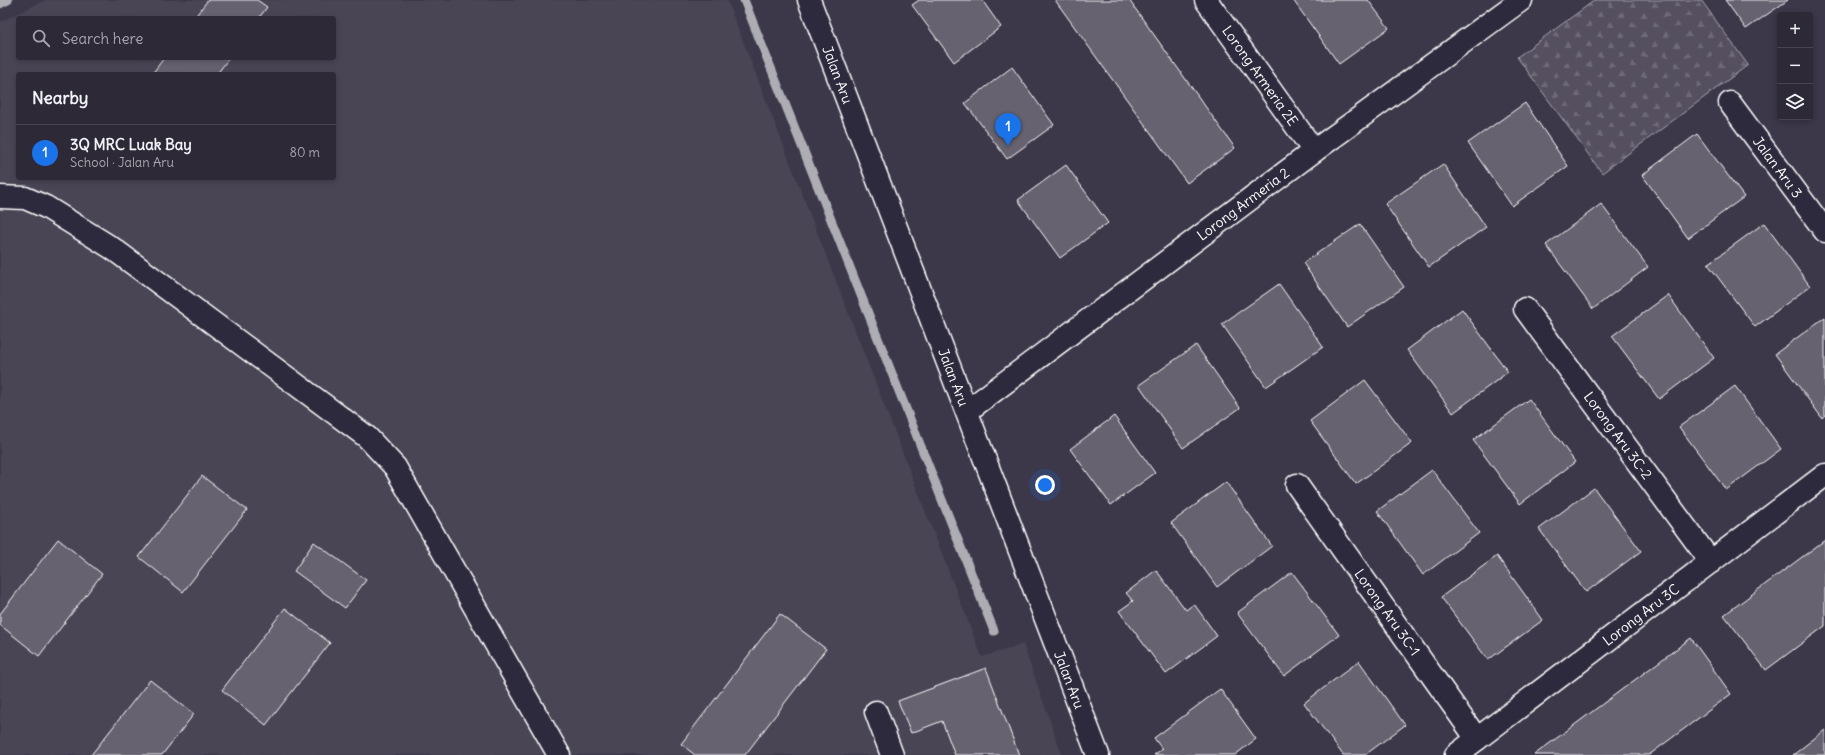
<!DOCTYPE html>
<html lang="en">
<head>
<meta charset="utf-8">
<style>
	:root { --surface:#2d2937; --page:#393542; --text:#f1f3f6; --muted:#a7a6ad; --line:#484552; --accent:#1a73e8 }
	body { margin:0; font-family:Delius,sans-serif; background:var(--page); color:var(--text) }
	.controls { position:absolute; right:12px; top:12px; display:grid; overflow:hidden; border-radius:4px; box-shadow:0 2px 6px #0003 }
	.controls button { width:36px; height:36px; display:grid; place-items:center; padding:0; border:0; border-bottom:1px solid var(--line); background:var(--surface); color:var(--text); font:20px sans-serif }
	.you { position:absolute; left:1045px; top:485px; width:14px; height:14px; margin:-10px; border:3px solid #fff; border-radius:50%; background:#1a73e8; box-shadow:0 0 0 6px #1a73e833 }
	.badge { display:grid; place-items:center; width:26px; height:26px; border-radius:50%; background:var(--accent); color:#fff; font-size:13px; font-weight:700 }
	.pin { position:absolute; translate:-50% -33px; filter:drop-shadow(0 1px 2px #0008) }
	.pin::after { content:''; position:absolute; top:21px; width:14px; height:12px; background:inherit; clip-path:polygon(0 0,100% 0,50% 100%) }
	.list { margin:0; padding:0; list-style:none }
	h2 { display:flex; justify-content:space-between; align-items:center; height:52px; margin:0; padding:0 16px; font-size:17px }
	h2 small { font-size:13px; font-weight:400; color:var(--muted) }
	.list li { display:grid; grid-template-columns:26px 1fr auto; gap:12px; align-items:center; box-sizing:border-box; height:56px; padding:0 16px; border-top:1px solid var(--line) }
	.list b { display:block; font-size:15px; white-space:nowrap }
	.list p { margin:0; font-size:13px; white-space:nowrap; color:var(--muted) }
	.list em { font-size:13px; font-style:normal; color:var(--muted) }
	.icon { flex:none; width:22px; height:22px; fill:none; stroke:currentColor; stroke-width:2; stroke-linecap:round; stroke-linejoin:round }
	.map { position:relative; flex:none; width:1825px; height:755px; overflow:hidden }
	.search { position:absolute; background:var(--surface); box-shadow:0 2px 6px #0003; left:16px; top:16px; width:320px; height:44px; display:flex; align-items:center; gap:10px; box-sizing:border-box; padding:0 14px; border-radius:4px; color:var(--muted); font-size:15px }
	.panel { position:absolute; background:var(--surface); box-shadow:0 2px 6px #0003; left:16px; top:72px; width:320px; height:108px; border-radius:4px }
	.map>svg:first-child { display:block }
	.built { fill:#494455; fill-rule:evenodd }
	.forest { fill:url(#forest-firs); stroke:#aaa8b0 }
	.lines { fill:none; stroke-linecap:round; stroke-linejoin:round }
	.stream { stroke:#afadb4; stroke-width:9 }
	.building { fill:#666270; stroke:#fff }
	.street-casing { stroke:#fff; stroke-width:25 }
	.street { stroke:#2f2a3d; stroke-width:22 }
	.labels { text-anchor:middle; stroke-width:4; stroke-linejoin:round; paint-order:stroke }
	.street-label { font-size:14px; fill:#fff; stroke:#2f2a3d }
</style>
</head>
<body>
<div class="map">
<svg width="1825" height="755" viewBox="0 0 1825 755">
	<defs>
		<pattern id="forest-firs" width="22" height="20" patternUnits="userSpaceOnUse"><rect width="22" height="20" fill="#555060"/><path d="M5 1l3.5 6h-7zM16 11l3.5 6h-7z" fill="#6e6a78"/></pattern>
	</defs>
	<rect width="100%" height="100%" fill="#3c3749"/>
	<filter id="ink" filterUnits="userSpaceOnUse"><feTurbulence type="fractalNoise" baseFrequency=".025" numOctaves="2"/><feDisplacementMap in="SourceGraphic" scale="8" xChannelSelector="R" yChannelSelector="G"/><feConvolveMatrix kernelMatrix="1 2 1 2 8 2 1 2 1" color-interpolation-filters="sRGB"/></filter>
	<g filter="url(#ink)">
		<path class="built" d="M45,0H727L982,657L1023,644L1062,755H0V22ZM18,18H334V58H18ZM18,74H334V178H18Z"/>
		<path class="forest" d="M1595,0H1701L1748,65L1602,173L1517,57Z"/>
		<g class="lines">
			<path class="stream" d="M744,0L994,631
				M0,4L8,0"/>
		</g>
		<path class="building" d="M208,0H257L267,7L259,18H194Z
			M919,0H982L1001,27L954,62L912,5Z
			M1055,0H1129L1235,148L1187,183Z
			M1293,0H1368L1389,28L1339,64Z
			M1725,0H1788L1746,29Z
			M164,58H229L217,74H152Z
			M1012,67L1054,125L1007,159L965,103Z
			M1525,103L1568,166L1512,206L1468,143Z
			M1697,134L1744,197L1688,238L1642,175Z
			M1443,164L1486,227L1429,267L1385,204Z
			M1066,165L1108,223L1060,258L1018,200Z
			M1601,204L1648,267L1593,309L1546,245Z
			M1764,223L1810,286L1755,327L1708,264Z
			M1360,224L1404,287L1347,327L1303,263Z
			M1279,284L1323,347L1266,387L1222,324Z
			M1668,295L1714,358L1659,399L1612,336Z
			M1462,309L1508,372L1453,413L1407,350Z
			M1825,317V415L1822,418L1775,354Z
			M1196,345L1240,408L1183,448L1139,385Z
			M1365,380L1412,443L1356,484L1310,421Z
			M1735,386L1781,449L1726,490L1679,427Z
			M1529,399L1575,462L1520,504L1473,440Z
			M1114,416L1155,473L1111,505L1070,449Z
			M1432,470L1479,533L1423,575L1377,511Z
			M202,476L247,510L183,592L139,557Z
			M1226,482L1272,546L1217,587L1171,523Z
			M1594,488L1641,551L1586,592L1539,529Z
			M58,539L102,574L39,656L0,625V614Z
			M1825,540V626L1766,670L1724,615Z
			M314,542L366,580L345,608L294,571Z
			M1497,556L1543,620L1488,660L1441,597Z
			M1156,570L1186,610L1194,604L1217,636L1166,674L1119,611L1133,601L1126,593Z
			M1292,572L1339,635L1284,676L1237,613Z
			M285,608L330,643L266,725L222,690Z
			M780,614L826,649L745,755H695L681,744Z
			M1691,638L1731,694L1649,755H1534Z
			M1359,661L1405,725L1365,755H1343L1304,703Z
			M986,668L1019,755H955L942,721L911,733L898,701Z
			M150,680L194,714L162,755H91Z
			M1220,689L1256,739L1235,755H1154L1162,749L1154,738Z
			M1825,730V755H1793Z"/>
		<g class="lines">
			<g class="street-casing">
				<g id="street">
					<path id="s1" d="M809,0L1098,755"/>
					<path id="s2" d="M1206,0L1314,151"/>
					<path id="s3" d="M1730,103L1825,231"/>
					<path d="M0,197L25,198L46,207L112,248L367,437L395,467L559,755"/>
					<path id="s4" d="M1525,309L1711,562"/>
					<path id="s5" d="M967,411L1314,151L1521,0"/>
					<path id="s6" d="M1297,485L1477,739"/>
					<path d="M876,712L892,755"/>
					<path id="s7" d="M1456,755L1825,475"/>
				</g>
			</g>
			<use href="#street" class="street"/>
		</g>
	</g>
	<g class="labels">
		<g class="street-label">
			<text dy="5" stroke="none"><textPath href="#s1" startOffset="80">Jalan Aru</textPath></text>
			<text dy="5" stroke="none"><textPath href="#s2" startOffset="93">Lorong Armeria 2E</textPath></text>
			<text dy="5" stroke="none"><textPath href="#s3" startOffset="80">Jalan Aru 3</textPath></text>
			<text dy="5" stroke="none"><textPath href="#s5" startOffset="345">Lorong Armeria 2</textPath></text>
			<text dy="5" stroke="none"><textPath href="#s1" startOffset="404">Jalan Aru</textPath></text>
			<text dy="5" stroke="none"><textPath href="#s4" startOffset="157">Lorong Aru 3C-2</textPath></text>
			<text dy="5" stroke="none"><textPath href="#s6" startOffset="156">Lorong Aru 3C-1</textPath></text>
			<text dy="5" stroke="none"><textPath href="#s7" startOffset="232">Lorong Aru 3C</textPath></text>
			<text dy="5" stroke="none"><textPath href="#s1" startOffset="728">Jalan Aru</textPath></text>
		</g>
	</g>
</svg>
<div class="controls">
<button>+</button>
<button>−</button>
<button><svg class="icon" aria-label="layers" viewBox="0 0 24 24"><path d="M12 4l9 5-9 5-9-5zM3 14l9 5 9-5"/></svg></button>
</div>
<div class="you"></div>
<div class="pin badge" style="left:1008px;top:146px">1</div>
<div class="search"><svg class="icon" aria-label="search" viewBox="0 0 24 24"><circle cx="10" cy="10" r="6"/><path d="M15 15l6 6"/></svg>Search here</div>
<section class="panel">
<h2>Nearby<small></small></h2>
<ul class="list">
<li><span class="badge">1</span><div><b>3Q MRC Luak Bay</b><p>School · Jalan Aru</p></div><em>80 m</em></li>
</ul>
</section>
</div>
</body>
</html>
